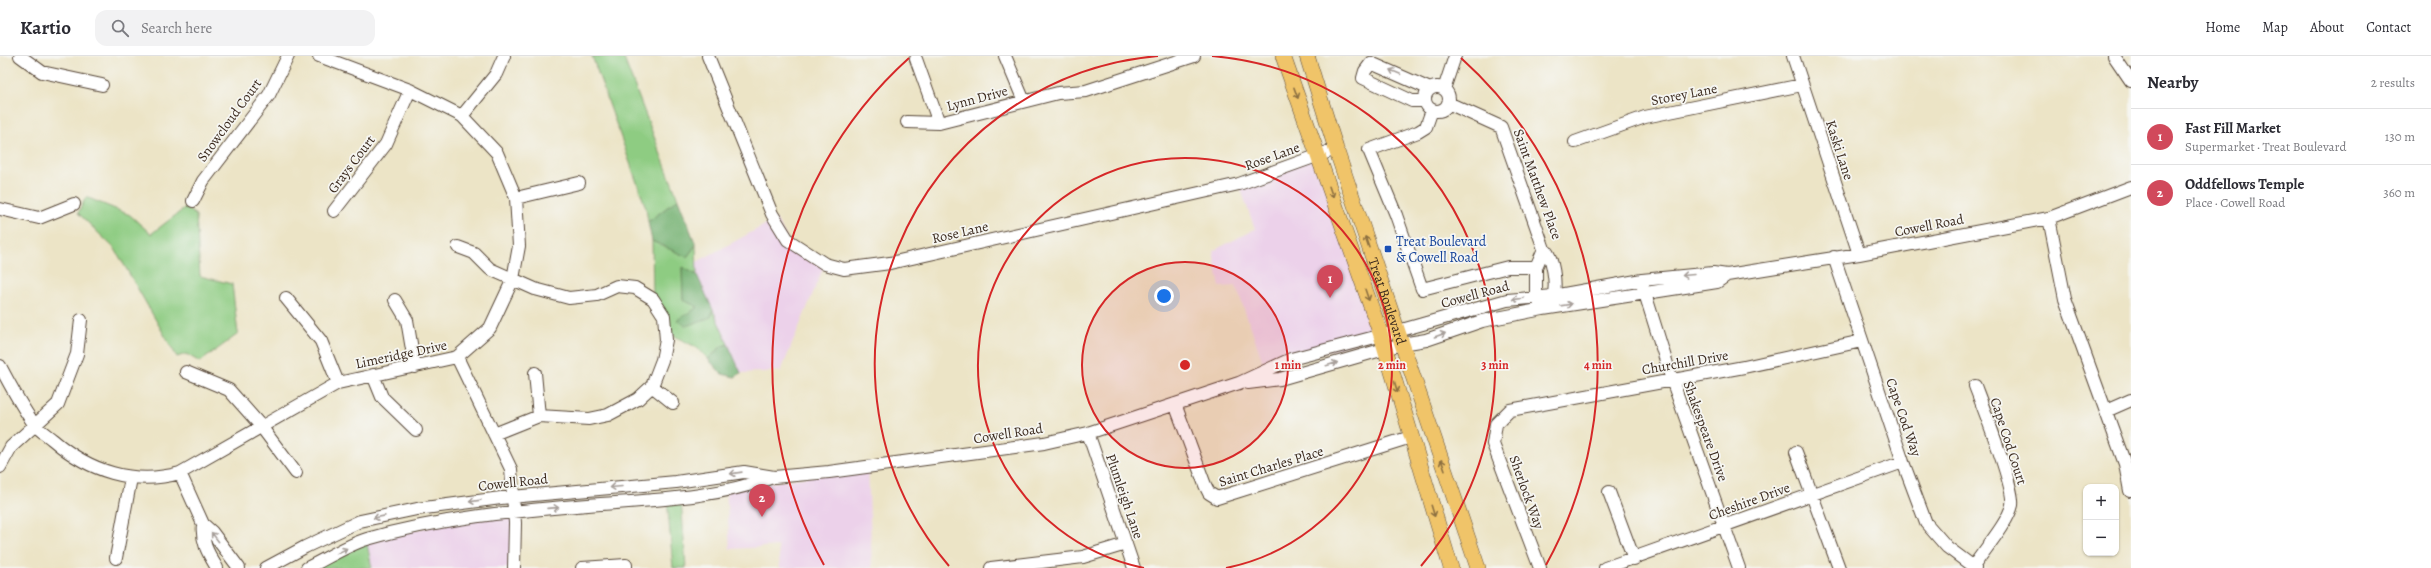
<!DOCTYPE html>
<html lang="en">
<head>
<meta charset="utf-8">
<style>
	:root { --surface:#fff; --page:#f2f2f3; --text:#2b2b33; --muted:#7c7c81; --line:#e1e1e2; --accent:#d1495b }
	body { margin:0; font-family:Alegreya,serif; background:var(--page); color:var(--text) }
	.controls { position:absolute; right:12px; bottom:12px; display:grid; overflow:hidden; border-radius:8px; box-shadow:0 1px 3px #0004 }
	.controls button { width:36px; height:36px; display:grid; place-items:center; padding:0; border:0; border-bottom:1px solid var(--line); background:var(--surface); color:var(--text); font:20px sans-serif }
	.you { position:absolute; left:1164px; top:240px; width:14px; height:14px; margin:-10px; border:3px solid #fff; border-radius:50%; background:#1a73e8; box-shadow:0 0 0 6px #1a73e833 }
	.badge { display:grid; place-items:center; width:26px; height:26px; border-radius:50%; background:var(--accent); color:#fff; font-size:13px; font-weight:700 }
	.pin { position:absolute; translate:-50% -33px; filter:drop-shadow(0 1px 2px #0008) }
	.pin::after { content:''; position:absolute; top:21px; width:14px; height:12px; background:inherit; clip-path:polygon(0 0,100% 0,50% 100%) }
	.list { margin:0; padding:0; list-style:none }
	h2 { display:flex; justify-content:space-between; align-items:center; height:52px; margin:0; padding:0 16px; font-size:17px }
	h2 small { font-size:13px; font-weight:400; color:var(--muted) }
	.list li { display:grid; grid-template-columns:26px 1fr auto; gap:12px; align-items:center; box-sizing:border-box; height:56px; padding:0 16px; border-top:1px solid var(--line) }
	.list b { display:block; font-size:15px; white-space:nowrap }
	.list p { margin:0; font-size:13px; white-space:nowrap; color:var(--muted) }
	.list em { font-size:13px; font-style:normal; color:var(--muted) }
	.icon { flex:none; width:22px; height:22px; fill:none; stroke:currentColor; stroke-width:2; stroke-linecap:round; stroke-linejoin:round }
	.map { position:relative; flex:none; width:2131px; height:512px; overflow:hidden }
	header { display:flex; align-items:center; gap:24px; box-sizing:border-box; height:56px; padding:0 20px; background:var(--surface); border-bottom:1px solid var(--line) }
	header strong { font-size:19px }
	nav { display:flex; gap:22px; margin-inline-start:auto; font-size:14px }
	.search { width:280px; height:36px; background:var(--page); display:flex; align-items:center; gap:10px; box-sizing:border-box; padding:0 14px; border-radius:12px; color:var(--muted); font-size:15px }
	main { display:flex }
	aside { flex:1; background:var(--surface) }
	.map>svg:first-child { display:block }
	.built { fill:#ecd1ea }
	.green { fill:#8ecc82; stroke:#647b50 }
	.forest { fill:#72b070; stroke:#566d47 }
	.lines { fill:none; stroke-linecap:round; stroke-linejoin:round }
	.minor-casing { stroke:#564637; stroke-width:14 }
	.major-casing { stroke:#564637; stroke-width:16 }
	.minor { stroke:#fff; stroke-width:12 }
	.major { stroke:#f0c469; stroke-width:15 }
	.oneway { stroke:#a79f9a }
	.oneway2 { stroke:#8c6f40 }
	.ring { fill:none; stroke:#d62828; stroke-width:2 }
	.transit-dot { fill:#1a4fb4; stroke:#f6f6f2; stroke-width:1.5 }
	.labels { text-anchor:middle; stroke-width:3.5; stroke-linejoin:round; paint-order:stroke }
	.street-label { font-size:14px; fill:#3b2a1e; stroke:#f6f6f2 }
	.transit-label { font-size:14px; fill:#164399; stroke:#f6f6f2; text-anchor:start }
	.centre { fill:#d62828; stroke:#f6f6f2; stroke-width:2 }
	.ring-label { font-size:12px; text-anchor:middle; font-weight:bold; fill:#d62828; stroke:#f6f6f2; stroke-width:3.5; stroke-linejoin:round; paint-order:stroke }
</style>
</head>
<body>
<header>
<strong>Kartio</strong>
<div class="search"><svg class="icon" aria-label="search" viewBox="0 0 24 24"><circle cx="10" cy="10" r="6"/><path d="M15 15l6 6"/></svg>Search here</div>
<nav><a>Home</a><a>Map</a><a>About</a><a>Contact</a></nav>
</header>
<main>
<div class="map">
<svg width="2131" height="512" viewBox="0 0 2131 512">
	<rect width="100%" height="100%" fill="#f6f6f2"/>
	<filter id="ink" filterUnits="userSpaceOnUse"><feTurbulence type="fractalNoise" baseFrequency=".025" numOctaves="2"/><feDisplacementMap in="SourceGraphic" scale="8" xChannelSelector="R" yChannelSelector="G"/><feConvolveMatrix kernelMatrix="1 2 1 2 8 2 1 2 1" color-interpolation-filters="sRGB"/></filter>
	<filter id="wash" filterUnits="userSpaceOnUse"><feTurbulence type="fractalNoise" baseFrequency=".012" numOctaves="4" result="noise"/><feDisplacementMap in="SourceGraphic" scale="16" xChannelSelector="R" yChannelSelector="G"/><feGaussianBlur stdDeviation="0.9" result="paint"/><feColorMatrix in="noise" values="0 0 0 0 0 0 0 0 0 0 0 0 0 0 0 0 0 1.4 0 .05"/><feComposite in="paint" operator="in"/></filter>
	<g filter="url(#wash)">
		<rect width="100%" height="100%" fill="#ece4c6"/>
		<path class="built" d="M1318,99L1381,279L1266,315L1236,230L1220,231L1213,195L1255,173L1239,128Z
			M776,163L788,184L825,208L781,315L741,317L697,219L695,207Z
			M868,411L872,512H780L778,490L730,493L726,434Z
			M514,455V512H372L366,483Z"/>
		<path class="green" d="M592,0H623L678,143L648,166L646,152Z
			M86,141L130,159L151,178L185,152L196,159L200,220L232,228L238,278L200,306L186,298L177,301L115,193L78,157Z
			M652,185L687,201L696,189L697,219L682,212L683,244L699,251L711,261L713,254L728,288L722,290L708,303L698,292L666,276L653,243Z
			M681,441L686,512H673L667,443Z
			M366,483L372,512H307Z"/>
		<path class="forest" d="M678,143L696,189L687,201L652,185L648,166Z
			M682,211L697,219L713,254L711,261L686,270L677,264L698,251L683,244Z
			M728,288L741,317L735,321L722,318L708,303L722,290Z"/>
	</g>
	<g filter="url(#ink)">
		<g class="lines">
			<g class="minor-casing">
				<path id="minor" d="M20,0L42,16L102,29
					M708,0L772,158L788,184L825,208L844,213L890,207L1239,128L1336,93
					M1005,0L1024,45
					M1793,0L1859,198
					M2114,0L2131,25
					M916,3L939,67
					M1425 43a12 12 0 1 1 24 0a12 12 0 1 1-24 0Z
					M1444,33L1455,0
					M1425,45H1412L1363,22L1365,15L1371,7L1430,33
					M1448,47L1501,71L1544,193C1553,199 1557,230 1553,240C1551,245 1546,249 1543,253L1536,240V211
					M1432,54L1426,71L1418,76L1369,94L1396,159L1422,233L1508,211H1536L1544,193
					M462,60L496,18L504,0
					M907,66L939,67L1058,37L1086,35L1194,0
					M1575,86L1645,61L1802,29
					M516,142L579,127
					M193,145L203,125L269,39L288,0
					M0,153L39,162L74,148
					M334,155L386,88L410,34
					M2049,162L2065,243L2125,408L2130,435
					M458,191L474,197L490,213L535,233L569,242L597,239L617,230L635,232L653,243L664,260L666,284L662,304L652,330L638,343L608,359L589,363L539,360L494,378
					M1834,201L1903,406L1926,467L1947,491L1975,512
					M1643,231L1672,324L1739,512
					M286,242L321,285L338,327
					M395,244L407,264L415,311
					M457,301L511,413L515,467L514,512
					M0,310C10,329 21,350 34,368C39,374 47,379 53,384C89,415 133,430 180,417L338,327L457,301L490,272L513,223L519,190L516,142L497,97L462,60L410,34L319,0
					M186,316L229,334L260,369L296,417
					M535,317L539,360
					M373,319L382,341L416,374
					M1248,327L1280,323L1402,288L1426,284L1482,265L1543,253L1717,226L1727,219
					M652,330L673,347
					M1175,348L1205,429L1209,437L1217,442L1411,381
					M2106,355L2131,344
					M1088,377L1134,512
					M1796,396L1839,512
					M0,411L11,391L58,348L77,298L81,264
					M180,417L203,468
					M1609,436L1634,503
					M116,502L131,422
					M1973,511C1984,494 2008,467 2012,449C2015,432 1983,351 1975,330
					M217,512C208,497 201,486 203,468L212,476L239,512
					M266,512L305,491L360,465L417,453L501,442L676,426L744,416L774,421L829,416L1044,387L1088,377L1239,327L1291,303L1398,275L1507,244L1553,240L1642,224L1713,217L1727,219L1859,198L2049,162L2131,131
					M307,512C326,503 347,489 367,483C439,462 514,455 588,449C650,444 715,443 773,421
					M582,512L626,509V512
					M991,512L1083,501L1126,488
					M1540,512L1493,388L1496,368L1510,354L1744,311L1862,285
					M1605,512L1903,406"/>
			</g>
			<g class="major-casing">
				<g id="major">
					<path d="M1283,0L1381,279L1451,512"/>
					<path id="s1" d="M1307,0L1336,93L1478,512"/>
				</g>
			</g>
			<use href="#minor" class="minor"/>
			<use href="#major" class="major"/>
		</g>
		<defs><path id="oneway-shaft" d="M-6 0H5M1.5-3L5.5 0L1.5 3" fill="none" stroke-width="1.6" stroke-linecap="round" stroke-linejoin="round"/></defs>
		<g class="oneway">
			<use href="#oneway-shaft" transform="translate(1395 16) rotate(-157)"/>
			<use href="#oneway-shaft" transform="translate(1688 219) rotate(175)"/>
			<use href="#oneway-shaft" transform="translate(1518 243) rotate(173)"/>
			<use href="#oneway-shaft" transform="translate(1566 249) rotate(-8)"/>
			<use href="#oneway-shaft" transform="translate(1440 279) rotate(-19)"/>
			<use href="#oneway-shaft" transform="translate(1332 308) rotate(-16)"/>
			<use href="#oneway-shaft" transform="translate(736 417) rotate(172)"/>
			<use href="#oneway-shaft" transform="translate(616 431) rotate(175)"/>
			<use href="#oneway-shaft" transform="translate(475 445) rotate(172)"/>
			<use href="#oneway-shaft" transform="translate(553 452) rotate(-4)"/>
			<use href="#oneway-shaft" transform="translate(379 461) rotate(169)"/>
			<use href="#oneway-shaft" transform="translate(215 481) rotate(-128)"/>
			<use href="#oneway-shaft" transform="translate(342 495) rotate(-26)"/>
		</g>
		<g class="oneway2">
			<use href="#oneway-shaft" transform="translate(1296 37) rotate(70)"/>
			<use href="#oneway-shaft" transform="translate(1331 136) rotate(71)"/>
			<use href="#oneway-shaft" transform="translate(1367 186) rotate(-109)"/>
			<use href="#oneway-shaft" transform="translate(1367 239) rotate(71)"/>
			<use href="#oneway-shaft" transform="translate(1396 331) rotate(74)"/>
			<use href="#oneway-shaft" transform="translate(1443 409) rotate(-109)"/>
			<use href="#oneway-shaft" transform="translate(1433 455) rotate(73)"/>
		</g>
	</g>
	<circle cx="1185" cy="309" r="103" fill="#d62828" fill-opacity=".12"/>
	<g class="ring">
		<circle cx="1185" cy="309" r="103"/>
		<path d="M1144 512A207 207 0 1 1 1226 512"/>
		<path d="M949 510A310 310 0 0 1 1158 0M1212 0A310 310 0 0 1 1421 510"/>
		<path d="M824 509A413 413 0 0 1 909 2M1461 2A413 413 0 0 1 1546 509"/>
	</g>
	<rect class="transit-dot" x="1384" y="189" width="8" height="8" rx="2"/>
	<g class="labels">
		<g class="street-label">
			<text transform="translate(1684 38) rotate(-11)" y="5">Storey Lane</text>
			<text transform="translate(977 42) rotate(-15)" y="5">Lynn Drive</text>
			<text transform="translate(229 64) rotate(-54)" y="5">Snowcloud Court</text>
			<text transform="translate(1840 94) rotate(72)" y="5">Kaski Lane</text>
			<text transform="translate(1272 100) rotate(-20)" y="5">Rose Lane</text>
			<text transform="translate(351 108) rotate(-53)" y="5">Grays Court</text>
			<text transform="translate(1538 128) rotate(70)" y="5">Saint Matthew Place</text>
			<text transform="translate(1929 169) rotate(-11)" y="5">Cowell Road</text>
			<text transform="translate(960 176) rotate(-13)" y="5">Rose Lane</text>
			<text transform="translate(1475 238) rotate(-15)" y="5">Cowell Road</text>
			<text dy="5" stroke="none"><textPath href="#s1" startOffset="258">Treat Boulevard</textPath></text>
			<text transform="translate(401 298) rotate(-12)" y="5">Limeridge Drive</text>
			<text transform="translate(1685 306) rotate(-10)" y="5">Churchill Drive</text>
			<text transform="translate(1904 361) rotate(71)" y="5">Cape Cod Way</text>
			<text transform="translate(1706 375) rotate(70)" y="5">Shakespeare Drive</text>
			<text transform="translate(1008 377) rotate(-9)" y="5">Cowell Road</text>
			<text transform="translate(2009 385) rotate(72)" y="5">Cape Cod Court</text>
			<text transform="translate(1271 410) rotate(-17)" y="5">Saint Charles Place</text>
			<text transform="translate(513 426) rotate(-6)" y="5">Cowell Road</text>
			<text transform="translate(1527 436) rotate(70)" y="5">Sherlock Way</text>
			<text transform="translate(1125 440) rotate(71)" y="5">Plumleigh Lane</text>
			<text transform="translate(1749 445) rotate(-20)" y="5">Cheshire Drive</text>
		</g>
		<g class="transit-label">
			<text x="1396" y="190">Treat Boulevard<tspan x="1396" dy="16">&amp; Cowell Road</tspan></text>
		</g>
	</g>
	<circle cx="1185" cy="309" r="6" class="centre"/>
	<g class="ring-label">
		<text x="1288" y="313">1 min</text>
		<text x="1392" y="313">2 min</text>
		<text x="1495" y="313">3 min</text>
		<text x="1598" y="313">4 min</text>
	</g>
</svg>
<div class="controls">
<button>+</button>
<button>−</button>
</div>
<div class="you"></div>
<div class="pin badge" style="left:1330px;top:242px">1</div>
<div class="pin badge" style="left:762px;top:461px">2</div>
</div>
<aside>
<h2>Nearby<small>2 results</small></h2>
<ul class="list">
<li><span class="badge">1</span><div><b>Fast Fill Market</b><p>Supermarket · Treat Boulevard</p></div><em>130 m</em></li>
<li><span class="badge">2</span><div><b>Oddfellows Temple</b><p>Place · Cowell Road</p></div><em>360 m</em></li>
</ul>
</aside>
</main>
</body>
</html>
